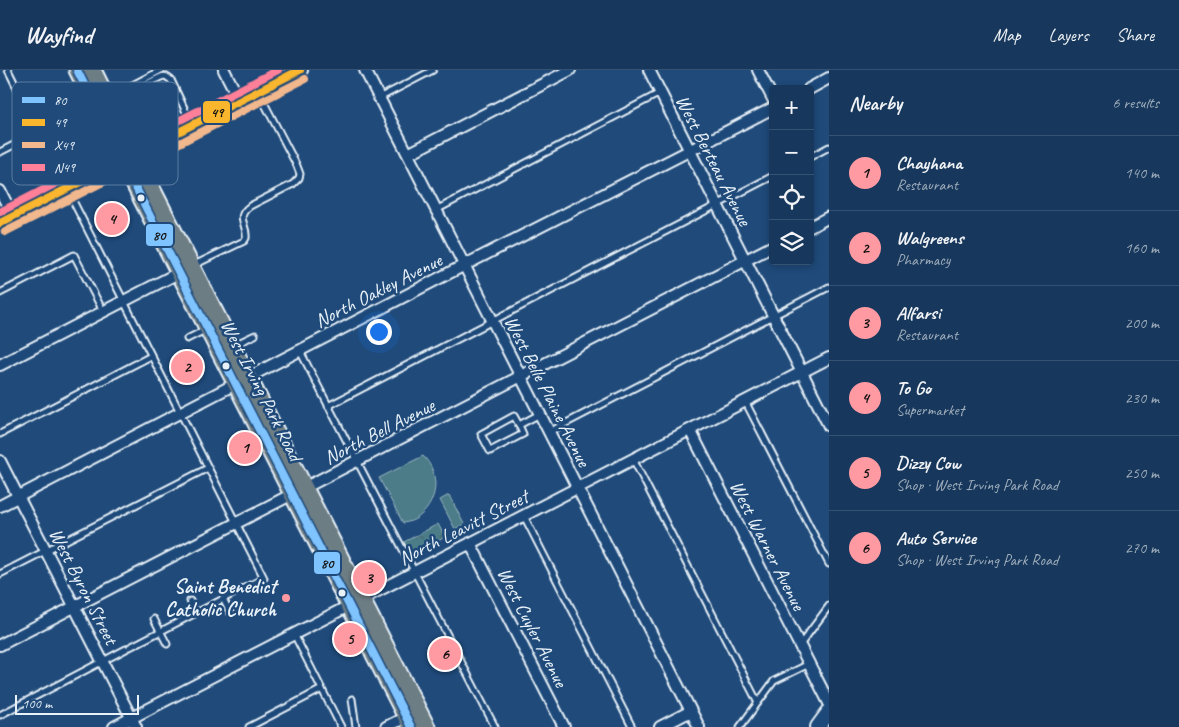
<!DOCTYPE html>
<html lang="en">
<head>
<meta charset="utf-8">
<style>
	:root { --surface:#17385c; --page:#203f62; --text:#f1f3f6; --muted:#9eacbb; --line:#365272; --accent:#ff9aa2 }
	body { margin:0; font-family:Caveat,sans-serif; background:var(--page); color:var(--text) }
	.controls { position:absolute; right:15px; top:15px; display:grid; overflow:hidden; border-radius:5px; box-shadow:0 2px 8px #0003 }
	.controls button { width:45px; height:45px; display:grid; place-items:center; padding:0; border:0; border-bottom:1px solid var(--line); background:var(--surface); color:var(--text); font:25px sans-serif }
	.scale { position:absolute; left:15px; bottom:12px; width:124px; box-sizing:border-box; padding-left:5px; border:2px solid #e8f1f8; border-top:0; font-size:14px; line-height:18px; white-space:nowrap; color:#e8f1f8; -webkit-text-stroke:4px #1f4a7a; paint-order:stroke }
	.you { position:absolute; left:378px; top:261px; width:18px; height:18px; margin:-12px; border:4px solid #fff; border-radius:50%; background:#1a73e8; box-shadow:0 0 0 8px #1a73e833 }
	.badge { display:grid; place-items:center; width:32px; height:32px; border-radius:50%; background:var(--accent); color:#111; font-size:16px; font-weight:700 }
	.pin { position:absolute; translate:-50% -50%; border:2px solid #fff; box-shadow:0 1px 5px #0006 }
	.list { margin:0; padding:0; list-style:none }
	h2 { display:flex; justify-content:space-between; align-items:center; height:65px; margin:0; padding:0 20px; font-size:21px }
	h2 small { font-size:16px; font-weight:400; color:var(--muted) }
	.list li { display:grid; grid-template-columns:32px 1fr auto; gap:15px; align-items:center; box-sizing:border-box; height:75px; padding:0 20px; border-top:1px solid var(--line) }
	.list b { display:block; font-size:19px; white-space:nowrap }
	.list p { margin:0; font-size:16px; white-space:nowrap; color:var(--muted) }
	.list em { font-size:16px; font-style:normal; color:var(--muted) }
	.icon { flex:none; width:28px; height:28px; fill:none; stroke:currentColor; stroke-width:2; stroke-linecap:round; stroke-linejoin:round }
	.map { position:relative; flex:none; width:829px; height:657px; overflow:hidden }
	header { display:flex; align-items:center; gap:30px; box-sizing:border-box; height:70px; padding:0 25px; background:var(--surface); border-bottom:1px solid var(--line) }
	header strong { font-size:24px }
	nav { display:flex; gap:28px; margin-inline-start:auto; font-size:18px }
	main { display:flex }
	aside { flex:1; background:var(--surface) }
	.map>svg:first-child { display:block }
	.grass { fill:#4b7c88; stroke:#9ab6c0 }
	.forest { fill:url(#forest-crowns); stroke:#9ab6c0 }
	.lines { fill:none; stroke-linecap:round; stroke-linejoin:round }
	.service-casing { stroke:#e8f1f8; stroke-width:9 }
	.minor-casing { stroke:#e8f1f8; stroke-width:14 }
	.secondary-casing { stroke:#e8f1f8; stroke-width:18 }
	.primary-casing { stroke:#e8f1f8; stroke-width:19 }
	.service { stroke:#1f4a7a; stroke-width:5 }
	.minor { stroke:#1f4a7a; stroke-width:10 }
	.secondary { stroke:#1f4a7a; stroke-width:14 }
	.primary { stroke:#6d7d84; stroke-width:15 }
	.bus-1-casing { stroke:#1f4a7a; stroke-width:11 }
	.bus-2-casing { stroke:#1f4a7a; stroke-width:11 }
	.bus-3-casing { stroke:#1f4a7a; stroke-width:11 }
	.bus-4-casing { stroke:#1f4a7a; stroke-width:11 }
	.bus-1 { stroke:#80c4ff; stroke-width:8 }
	.bus-2 { stroke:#fab62d; stroke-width:8 }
	.bus-3 { stroke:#f1b78d; stroke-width:8 }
	.bus-4 { stroke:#ff8098; stroke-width:8 }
	.bus-dot { fill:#e8f1f8; stroke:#1f4a7a; stroke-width:2 }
	.poi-dot { fill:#ff9aa2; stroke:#1f4a7a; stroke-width:2 }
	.labels { text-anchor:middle; stroke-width:5; stroke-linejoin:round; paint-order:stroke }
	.street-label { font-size:20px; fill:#e8f1f8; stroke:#1f4a7a }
	.poi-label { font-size:20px; font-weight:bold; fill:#e8f1f8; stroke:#1f4a7a; text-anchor:end }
	.key { fill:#1f4a7a; stroke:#5b7ca0; stroke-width:1 }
	.key-label { font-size:14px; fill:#e8f1f8 }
	.line-badge { stroke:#1f4a7a; stroke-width:2 }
	.pale-badge-label { font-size:14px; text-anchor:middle; font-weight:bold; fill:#111 }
</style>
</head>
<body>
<header>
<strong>Wayfind</strong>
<nav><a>Map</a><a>Layers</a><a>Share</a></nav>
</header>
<main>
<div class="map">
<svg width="829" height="657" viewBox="0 0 829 657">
	<defs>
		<pattern id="forest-crowns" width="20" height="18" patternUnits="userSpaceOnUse" patternTransform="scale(1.25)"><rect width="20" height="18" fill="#4b7c88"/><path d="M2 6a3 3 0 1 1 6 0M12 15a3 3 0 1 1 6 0" fill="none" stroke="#486269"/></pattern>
	</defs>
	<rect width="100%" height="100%" fill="#1f4a7a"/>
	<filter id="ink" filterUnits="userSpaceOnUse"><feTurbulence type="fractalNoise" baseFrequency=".02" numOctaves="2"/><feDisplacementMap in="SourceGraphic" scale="10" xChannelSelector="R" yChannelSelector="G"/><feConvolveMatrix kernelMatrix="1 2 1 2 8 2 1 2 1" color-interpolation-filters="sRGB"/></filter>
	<g filter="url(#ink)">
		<path class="grass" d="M423,386C428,391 433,398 434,406C439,427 424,451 403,453L379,408Z
			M449,425L464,454L455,459L440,430Z"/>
		<path class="forest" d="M438,454L445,467L411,486L404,472Z"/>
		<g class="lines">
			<g class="service-casing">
				<path id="service" d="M132,25L134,20L161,7C165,5 167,7 171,10L192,55
					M108,28L161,0
					M379,28L433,0
					M0,82L39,62L8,0
					M810,87L829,77
					M67,119L264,508L130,577
					M436,140L660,23
					M192,196L244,171L246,168C248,154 234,148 250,136L293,114L299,108L300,104L297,96L259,23
					M0,223L74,185L103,241
					M187,269L205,260
					M234,275L255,265
					M300,281L495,657
					M745,331L829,494
					M328,336L773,106
					M519,355L523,364L490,381L481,364L514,346L519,355L540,344
					M549,362L829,217
					M0,364L151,286
					M633,389L758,633
					M524,446L632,657
					M0,504L208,398
					M223,529L230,542
					M190,531L196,543
					M154,549L167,574
					M294,564L341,657
					M800,575L829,536
					M352,629L356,657
					M0,645L126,579
					M249,657L322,619
					M740,657L774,611L809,594"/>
			</g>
			<g class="minor-casing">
				<path id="minor" d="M224,0L240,31
					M365,0L699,657
					M649,0L829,356
					M758,0L773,29
					M809,19L829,8
					M408,84L570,0
					M0,121L13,146
					M810,157L829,147
					M0,295L184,200
					M690,360L829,633
					M0,391L136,657
					M0,436L455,200L773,38
					M470,473L564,657
					M0,575L773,176
					M114,657L829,288
					M386,657L406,647
					M660,657L691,641"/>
			</g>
			<g class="secondary-casing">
				<path id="secondary" d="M0,153L300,0
					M818,657L829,642"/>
			</g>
			<g class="primary-casing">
				<path id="primary" d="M77,0L158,162L411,657
					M93,0L135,85L427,657"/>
			</g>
			<use href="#service" class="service"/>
			<use href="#minor" class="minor"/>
			<use href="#secondary" class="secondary"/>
			<use href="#primary" class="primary"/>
			<g class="bus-1-casing">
				<path id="bus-1" d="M77,0L158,162L411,657"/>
			</g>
			<g class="bus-2-casing">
				<path id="bus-2" d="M0,153L300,0"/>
			</g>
			<g class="bus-3-casing">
				<path id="bus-3" d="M5,162L305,9"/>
			</g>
			<g class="bus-4-casing">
				<path id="bus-4" d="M0,142L278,0"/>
			</g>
			<use href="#bus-1" class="bus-1"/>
			<use href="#bus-2" class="bus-2"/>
			<use href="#bus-3" class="bus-3"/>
			<use href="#bus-4" class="bus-4"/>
		</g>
	</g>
	<g class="bus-dot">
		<circle cx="141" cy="128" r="4.5"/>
		<circle cx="226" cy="296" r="4.5"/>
		<circle cx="342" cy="523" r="4.5"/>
	</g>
	<circle class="poi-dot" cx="286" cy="528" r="5"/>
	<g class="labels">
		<g class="street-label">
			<text transform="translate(714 90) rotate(63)" y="7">West Berteau Avenue</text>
			<text transform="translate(378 220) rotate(-27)" y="7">North Oakley Avenue</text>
			<text transform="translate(262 320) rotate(63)" y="7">West Irving Park Road</text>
			<text transform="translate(548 321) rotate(63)" y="7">West Belle Plaine Avenue</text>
			<text transform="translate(379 361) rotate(-27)" y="7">North Bell Avenue</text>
			<text transform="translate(463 457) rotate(-27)" y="7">North Leavitt Street</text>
			<text transform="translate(768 475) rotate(63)" y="7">West Warner Avenue</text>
			<text transform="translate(84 516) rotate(63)" y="7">West Byron Street</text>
			<text transform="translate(533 557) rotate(63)" y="7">West Cuyler Avenue</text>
		</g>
		<g class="poi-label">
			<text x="276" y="523">Saint Benedict<tspan x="276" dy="23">Catholic Church</tspan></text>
		</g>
	</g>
	<rect x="12" y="12" width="166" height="103" rx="8" class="key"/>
	<rect x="22" y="27" width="23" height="6" fill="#80c4ff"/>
	<rect x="22" y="49" width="23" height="7" fill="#fab62d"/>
	<rect x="22" y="72" width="23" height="6" fill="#f1b78d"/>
	<rect x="22" y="94" width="23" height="7" fill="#ff8098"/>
	<g class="key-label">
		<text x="54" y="35">80</text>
		<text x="54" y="57">49</text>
		<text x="54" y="80">X49</text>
		<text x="54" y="102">N49</text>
	</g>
	<g class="line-badge">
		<rect x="202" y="30" width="29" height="24" rx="5" fill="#fab62d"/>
		<rect x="145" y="153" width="29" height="24" rx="5" fill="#80c4ff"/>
		<rect x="313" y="481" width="28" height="24" rx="5" fill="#80c4ff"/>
	</g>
	<g class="pale-badge-label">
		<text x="217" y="47">49</text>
		<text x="159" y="170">80</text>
		<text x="327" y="498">80</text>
	</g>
</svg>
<div class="controls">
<button>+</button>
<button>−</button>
<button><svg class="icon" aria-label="locate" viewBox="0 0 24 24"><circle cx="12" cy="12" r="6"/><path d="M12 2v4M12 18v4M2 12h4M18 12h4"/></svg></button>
<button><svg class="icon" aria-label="layers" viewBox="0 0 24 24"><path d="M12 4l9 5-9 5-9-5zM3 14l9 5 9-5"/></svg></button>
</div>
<div class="scale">100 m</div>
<div class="you"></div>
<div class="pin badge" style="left:245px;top:378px">1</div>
<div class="pin badge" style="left:187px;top:297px">2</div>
<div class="pin badge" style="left:369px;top:508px">3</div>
<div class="pin badge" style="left:112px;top:149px">4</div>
<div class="pin badge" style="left:350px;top:569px">5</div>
<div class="pin badge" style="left:445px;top:584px">6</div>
</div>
<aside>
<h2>Nearby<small>6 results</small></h2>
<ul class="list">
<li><span class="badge">1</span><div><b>Chayhana</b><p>Restaurant</p></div><em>140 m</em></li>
<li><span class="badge">2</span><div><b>Walgreens</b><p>Pharmacy</p></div><em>160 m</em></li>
<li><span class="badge">3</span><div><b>Alfarsi</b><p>Restaurant</p></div><em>200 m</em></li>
<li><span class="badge">4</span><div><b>To Go</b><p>Supermarket</p></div><em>230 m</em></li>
<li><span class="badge">5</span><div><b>Dizzy Cow</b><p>Shop · West Irving Park Road</p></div><em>250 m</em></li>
<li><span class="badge">6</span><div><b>Auto Service</b><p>Shop · West Irving Park Road</p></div><em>270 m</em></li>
</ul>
</aside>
</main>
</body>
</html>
